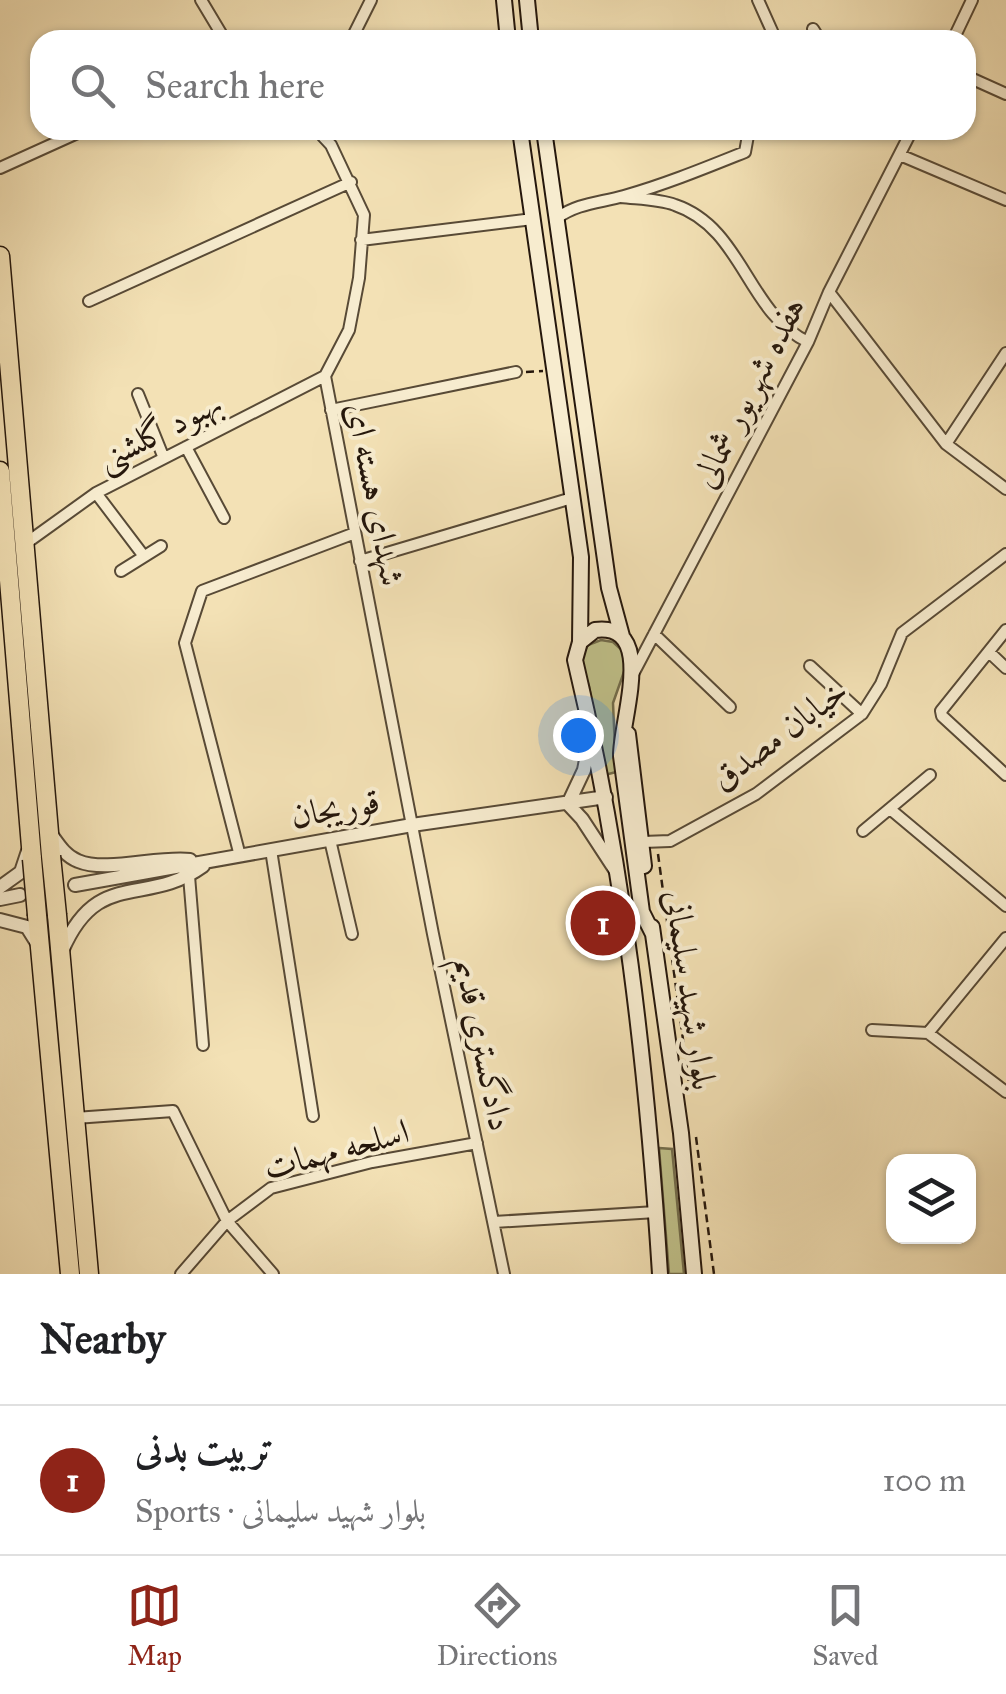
<!DOCTYPE html>
<html lang="en">
<head>
<meta charset="utf-8">
<style>
	:root { --surface:#fff; --page:#f6f6f6; --text:#202124; --muted:#757577; --line:#e0e0e0; --accent:#8f2418 }
	body { margin:0; font-family:"IM FELL Great Primer",Amiri,serif; background:var(--page); color:var(--text) }
	.controls { position:absolute; right:30px; bottom:30px; display:grid; overflow:hidden; border-radius:20px; box-shadow:0 2px 8px #0004 }
	.controls button { width:90px; height:90px; display:grid; place-items:center; padding:0; border:0; border-bottom:2px solid var(--line); background:var(--surface); color:var(--text); font:50px sans-serif }
	.you { position:absolute; left:578px; top:735px; width:35px; height:35px; margin:-25px; border:8px solid #fff; border-radius:50%; background:#1a73e8; box-shadow:0 0 0 15px #1a73e833 }
	.badge { display:grid; place-items:center; width:65px; height:65px; border-radius:50%; background:var(--accent); color:#fff; font-size:32px; font-weight:700 }
	.pin { position:absolute; translate:-50% -50%; border:5px solid #fff; box-shadow:0 2px 10px #0006 }
	.list { margin:0; padding:0; list-style:none }
	h2 { display:flex; justify-content:space-between; align-items:center; height:130px; margin:0; padding:0 40px; font-size:42px }
	h2 small { font-size:32px; font-weight:400; color:var(--muted) }
	.list li { display:grid; grid-template-columns:65px 1fr auto; gap:30px; align-items:center; box-sizing:border-box; height:150px; padding:0 40px; border-top:2px solid var(--line) }
	.list b { display:block; font-size:38px; white-space:nowrap }
	.list p { margin:0; font-size:32px; white-space:nowrap; color:var(--muted) }
	.list em { font-size:32px; font-style:normal; color:var(--muted) }
	.icon { flex:none; width:55px; height:55px; fill:none; stroke:currentColor; stroke-width:2; stroke-linecap:round; stroke-linejoin:round }
	.map { position:relative; flex:none; width:1006px; height:1274px; overflow:hidden }
	.search { position:absolute; background:var(--surface); box-shadow:0 2px 8px #0004; left:30px; right:30px; top:30px; height:110px; display:flex; align-items:center; gap:25px; box-sizing:border-box; padding:0 35px; border-radius:30px; color:var(--muted); font-size:38px }
	.sheet { height:280px; background:var(--surface) }
	nav { display:flex; justify-content:space-around; align-items:center; box-sizing:border-box; height:140px; border-top:2px solid var(--line); background:var(--surface); font-size:28px; color:var(--muted) }
	nav a { display:grid; justify-items:center; gap:5px }
	nav .on { color:var(--accent) }
	.map>svg:first-child { display:block }
	.green { fill:#c0c18a; stroke:#726c4b; stroke-width:2.5 }
	.lines { fill:none; stroke-linecap:round; stroke-linejoin:round }
	.minor-casing { stroke:#584a36; stroke-width:14 }
	.tertiary-casing { stroke:#584a36; stroke-width:16 }
	.secondary-casing { stroke:#25170c; stroke-width:18 }
	.trunk-casing { stroke:#25170c; stroke-width:21 }
	.path { stroke:#25170c; stroke-width:2.5; stroke-dasharray:8 5; stroke-linecap:butt }
	.minor { stroke:#f7eccf; stroke-width:10 }
	.tertiary { stroke:#f7eccf; stroke-width:12 }
	.secondary { stroke:#f7eccf; stroke-width:14 }
	.trunk { stroke:#f3e1b5; stroke-width:18 }
	.trunk-bridge-casing { stroke:#25170c; stroke-width:21; stroke-linecap:butt }
	.trunk-bridge { stroke:#f3e1b5; stroke-width:18 }
	.labels { text-anchor:middle; stroke-width:8; stroke-linejoin:round; paint-order:stroke }
	.street-label { font-size:35px; fill:#25170c; stroke:#f7eccf }
</style>
</head>
<body>
<div class="map">
<svg width="1006" height="1274" viewBox="0 0 1006 1274">
	<rect width="100%" height="100%" fill="#f3e1b5"/>
	<filter id="stains"><feTurbulence type="fractalNoise" baseFrequency=".002" numOctaves="4"/><feColorMatrix values="0 0 0 0 .2 0 0 0 0 .09 0 0 0 0 .02 0 0 0 .5 -.17"/></filter>
	<radialGradient id="worn" r=".72"><stop offset=".6" stop-color="#630" stop-opacity="0"/><stop offset="1" stop-color="#630" stop-opacity=".3"/></radialGradient>
	<path class="green" d="M601,640L613,642L624,652L625,669L613,703L616,772L605,775L589,686L580,660L588,645Z
		M659,1148L672,1149L684,1274H669Z"/>
	<g class="lines">
		<g class="minor-casing">
			<path id="minor" d="M201,0L225,40
				M758,0L776,40
				M813,29L820,40
				M351,40L371,0
				M953,40L972,0
				M966,76L1006,94
				M317,130L331,145L364,215L359,278L349,330L325,376L433,934L504,1274
				M900,155L1006,200
				M0,168L84,130
				M621,197C638,199 659,199 675,205C743,228 747,313 808,342
				M557,218C578,203 599,203 624,196C666,184 705,168 745,152L749,130
				M361,240L533,219
				M829,292L946,444L1006,489
				M89,301L351,182
				M138,394L163,456
				M331,410L516,372
				M946,444L1006,353
				M186,447L224,518
				M96,493L143,555
				M25,544L96,493L325,376
				M360,561L572,498
				M121,571L161,546
				M1006,630L941,711L942,716L1006,775
				M654,634L730,707
				M989,652L1006,668
				M810,666L862,714
				M632,676L808,342L829,292L912,130
				M890,809L1006,906
				M863,831L930,775
				M330,840L352,934
				M643,842L670,841L756,794L862,714L881,684L902,633L1006,554
				M271,850L313,1116
				M240,856L185,643L202,591L355,533
				M189,876L203,1045
				M872,1030L928,1033L1006,1092
				M928,1033L1006,938
				M75,1118L173,1111L227,1221L273,1274
				M494,1222L656,1212
				M181,1274L227,1221L271,1188L372,1162L477,1143"/>
		</g>
		<g class="tertiary-casing">
			<path id="tertiary" d="M591,734L584,770L568,804L582,819L616,871
				M50,833C58,844 65,856 78,861C106,873 158,856 190,860
				M75,885L412,825L606,797
				M0,887L21,872L28,851
				M0,899L20,895
				M0,920L27,927L37,943
				M62,951C98,867 145,908 203,866"/>
		</g>
		<g class="secondary-casing">
			<path id="secondary" d="M504,0L508,40
				M527,0L531,40
				M520,130L581,557L580,642
				M544,130L609,588L622,636
				M628,734L644,866
				M652,927L681,1133L694,1274
				M653,934L642,912L621,756C620,722 658,622 595,630L580,642L575,660C623,861 647,1067 660,1274"/>
		</g>
		<g class="trunk-casing">
			<path id="trunk" d="M0,256L51,856
				M0,471L32,859
				M37,915L70,1274
				M57,915L89,1274"/>
		</g>
		<path class="path" d="M526,372L543,371
			M658,854L689,1084
			M696,1137L714,1274"/>
		<use href="#minor" class="minor"/>
		<use href="#tertiary" class="tertiary"/>
		<use href="#secondary" class="secondary"/>
		<use href="#trunk" class="trunk"/>
		<g class="trunk-bridge-casing">
			<path id="trunk-bridge" d="M51,856L57,915
				M32,859L37,915"/>
		</g>
		<use href="#trunk-bridge" class="trunk-bridge"/>
	</g>
	<g class="labels">
		<g class="street-label">
			<text transform="translate(748 392) rotate(-63)" y="12">هفده شهریور شمالی</text>
			<text transform="translate(159 430) rotate(-27)" y="12">بهبود گلشنی</text>
			<text transform="translate(376 494) rotate(79)" y="12">شهدای هسته ای</text>
			<text transform="translate(779 734) rotate(-37)" y="12">خیابان مصدق</text>
			<text transform="translate(335 808) rotate(-10)" y="12">قوریجان</text>
			<text transform="translate(691 990) rotate(82)" y="12">بلوار شهید سلیمانی</text>
			<text transform="translate(484 1044) rotate(78)" y="12">دادگستری قدیم</text>
			<text transform="translate(336 1149) rotate(-15)" y="12">اسلحه مهمات</text>
		</g>
	</g>
	<rect width="100%" height="100%" filter="url(#stains)"/>
	<rect width="100%" height="100%" fill="url(#worn)"/>
</svg>
<div class="controls">
<button><svg class="icon" aria-label="layers" viewBox="0 0 24 24"><path d="M12 4l9 5-9 5-9-5zM3 14l9 5 9-5"/></svg></button>
</div>
<div class="you"></div>
<div class="pin badge" style="left:603px;top:923px">1</div>
<div class="search"><svg class="icon" aria-label="search" viewBox="0 0 24 24"><circle cx="10" cy="10" r="6"/><path d="M15 15l6 6"/></svg>Search here</div>
</div>
<section class="sheet">
<h2>Nearby<small></small></h2>
<ul class="list">
<li><span class="badge">1</span><div><b>تربیت بدنی</b><p>Sports · بلوار شهید سلیمانی</p></div><em>100 m</em></li>
</ul>
</section>
<nav>
<a class="on"><svg class="icon" aria-label="map" viewBox="0 0 24 24"><path d="M3 6l6-2 6 2 6-2v14l-6 2-6-2-6 2zM9 4v14M15 6v14"/></svg>Map</a>
<a><svg class="icon" aria-label="directions" viewBox="0 0 24 24"><path d="M12 3l9 9-9 9-9-9zM9 14v-3h6M13 9l2 2-2 2"/></svg>Directions</a>
<a><svg class="icon" aria-label="saved" viewBox="0 0 24 24"><path d="M7 4h10v16l-5-4-5 4z"/></svg>Saved</a>
</nav>
</body>
</html>
